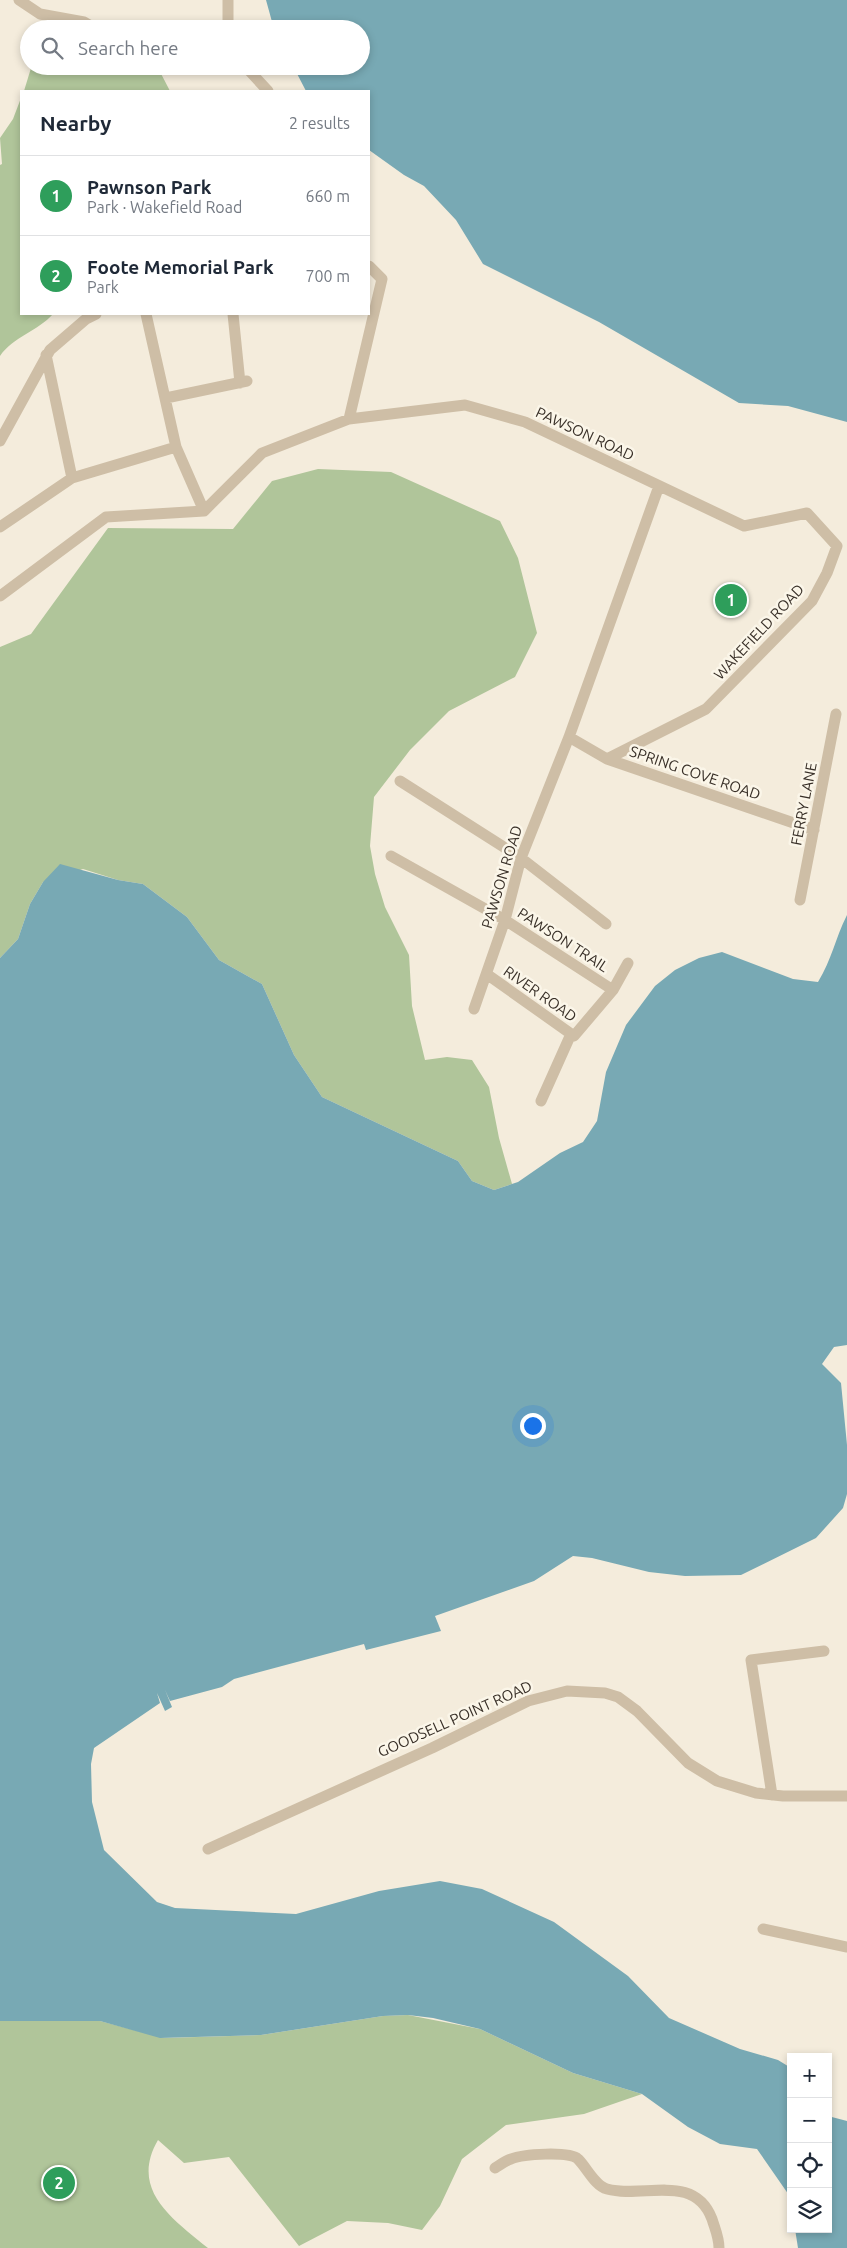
<!DOCTYPE html>
<html lang="en">
<head>
<meta charset="utf-8">
<style>
	:root { --surface:#fff; --page:#f6f6f7; --text:#1f2937; --muted:#747a83; --line:#e0e1e3; --accent:#b45309 }
	body { margin:0; font-family:Ubuntu,sans-serif; background:var(--page); color:var(--text) }
	.controls { position:absolute; right:15px; bottom:15px; display:grid; overflow:hidden; border-radius:0px; box-shadow:0 2px 8px #0003 }
	.controls button { width:45px; height:45px; display:grid; place-items:center; padding:0; border:0; border-bottom:1px solid var(--line); background:var(--surface); color:var(--text); font:25px sans-serif }
	.you { position:absolute; left:532px; top:1425px; width:18px; height:18px; margin:-12px; border:4px solid #fff; border-radius:50%; background:#1a73e8; box-shadow:0 0 0 8px #1a73e833 }
	.badge { display:grid; place-items:center; width:32px; height:32px; border-radius:50%; background:var(--accent); color:#fff; font-size:16px; font-weight:700 }
	.pin { position:absolute; translate:-50% -50%; border:2px solid #fff; box-shadow:0 1px 5px #0006 }
	.list { margin:0; padding:0; list-style:none }
	h2 { display:flex; justify-content:space-between; align-items:center; height:65px; margin:0; padding:0 20px; font-size:21px }
	h2 small { font-size:16px; font-weight:400; color:var(--muted) }
	.list li { display:grid; grid-template-columns:32px 1fr auto; gap:15px; align-items:center; box-sizing:border-box; height:80px; padding:0 20px; border-top:1px solid var(--line) }
	.list b { display:block; font-size:19px; white-space:nowrap }
	.list p { margin:0; font-size:16px; white-space:nowrap; color:var(--muted) }
	.list em { font-size:16px; font-style:normal; color:var(--muted) }
	.icon { flex:none; width:28px; height:28px; fill:none; stroke:currentColor; stroke-width:2; stroke-linecap:round; stroke-linejoin:round }
	.map { position:relative; flex:none; width:847px; height:2248px; overflow:hidden }
	.search { position:absolute; background:var(--surface); box-shadow:0 2px 8px #0003; left:20px; top:20px; width:350px; height:55px; display:flex; align-items:center; gap:12px; box-sizing:border-box; padding:0 18px; border-radius:28px; color:var(--muted); font-size:19px }
	.panel { position:absolute; background:var(--surface); box-shadow:0 2px 8px #0003; left:20px; top:90px; width:350px; height:225px; border-radius:0px }
	.map>svg:first-child { display:block }
	.green { fill:#b0c59a }
	.water { fill:#78a9b4 }
	.lines { fill:none; stroke-linecap:round; stroke-linejoin:round }
	.minor { stroke:#cebea6; stroke-width:11 }
	.labels { text-anchor:middle; stroke-width:5; stroke-linejoin:round; paint-order:stroke }
	.street-label { font-size:15px; fill:#393028; stroke:#fbf6e9 }
</style>
</head>
<body>
<div class="map">
<svg width="847" height="2248" viewBox="0 0 847 2248">
	<rect width="100%" height="100%" fill="#f4ecdc"/>
	<path class="green" d="M38,66H49L58,72L75,66H157L170,91H24L31,68Z
		M21,98V314H53C38,331 13,337 0,356V165L2,164L0,138L13,119Z
		M318,469L391,472L500,521L518,558L537,633L515,677L449,711L410,750L374,797L370,846L375,874L385,907L409,955L412,1006L425,1060L447,1057L472,1060L489,1087L499,1138L512,1184L494,1190L472,1181L458,1161L322,1097L294,1055L262,984L219,960L187,917L143,884L118,880L83,869L43,882L30,904L18,939L0,958V647L31,634L108,528L233,529L272,481Z
		M0,1991L23,2021H100L164,2038L261,2035L383,2016L408,2015L480,2029L573,2073L642,2094L584,2114L506,2125L462,2159L440,2206L422,2230L388,2223L347,2221L299,2246L229,2157L184,2163L158,2140C129,2190 173,2219 208,2248H0Z"/>
	<path class="water" d="M266,0H847V422L788,406L739,403L599,322L483,264L456,220L424,186L404,175L369,150V91H306L293,66H361V29H274Z
		M60,864L118,880L143,884L187,917L219,960L262,984L294,1055L322,1097L458,1161L472,1181L494,1190L518,1182L560,1153L583,1142L597,1121L606,1072L626,1025L655,986L675,970L699,958L722,952L793,979L818,982C832,959 835,939 847,915V1345L834,1347L822,1364L841,1383L847,1445V1494L843,1508L816,1538L741,1575L685,1576L649,1572L592,1558L573,1556L534,1581L435,1616L441,1631L366,1650L364,1644L234,1679L222,1687L170,1701L165,1690L172,1707L165,1711L157,1693L160,1703L94,1748L91,1764L92,1802L104,1850L157,1902L175,1908L296,1914L379,1891L440,1881L482,1889L554,1922L628,1976L669,2018L740,2049L778,2060L791,2068V2198L757,2149L720,2144L688,2127L642,2094L573,2073L480,2029L433,2018L408,2015L383,2016L261,2035L160,2038L100,2021H0V958L18,939L30,904L43,882Z
		M828,2116L847,2121V2248H798L795,2229H828Z"/>
	<g class="lines">
		<path class="minor" d="M19,0L40,14L84,22L96,29
			M228,0V29
			M245,66L268,91
			M146,314L176,447L204,511
			M233,314L240,383
			M46,355L72,478
			M166,398L247,381
			M349,419L382,279L369,266
			M0,441L50,350L86,319L96,314
			M0,527L72,478L176,447
			M0,596L106,517L204,511L262,453L349,419L465,405L525,422L744,526L807,513L837,546L827,573L812,601L706,709L607,759
			M569,737L607,759L814,830
			M400,781L521,858L606,924
			M391,856L505,920L613,990
			M800,900L836,714
			M488,975L574,1036L613,990L628,963
			M474,1009L505,920L521,858L569,737L659,486
			M541,1101L571,1034
			M772,1795L751,1660L824,1651
			M208,1849L432,1748L528,1701L567,1691L605,1693L618,1697L637,1711L688,1763L717,1781L756,1793L783,1796H847
			M763,1929L847,1947
			M495,2168C500,2165 505,2161 511,2159C523,2154 569,2151 578,2159C587,2168 595,2186 607,2189C643,2199 694,2172 712,2219C715,2229 719,2237 719,2248"/>
	</g>
	<g class="labels">
		<g class="street-label">
			<text transform="translate(585 434) rotate(25)" y="5">PAWSON ROAD</text>
			<text transform="translate(759 632) rotate(-47)" y="5">WAKEFIELD ROAD</text>
			<text transform="translate(695 773) rotate(19)" y="5">SPRING COVE ROAD</text>
			<text transform="translate(804 804) rotate(-79)" y="5">FERRY LANE</text>
			<text transform="translate(502 877) rotate(-73)" y="5">PAWSON ROAD</text>
			<text transform="translate(563 940) rotate(33)" y="5">PAWSON TRAIL</text>
			<text transform="translate(540 994) rotate(35)" y="5">RIVER ROAD</text>
			<text transform="translate(455 1719) rotate(-24)" y="5">GOODSELL POINT ROAD</text>
		</g>
	</g>
</svg>
<div class="controls">
<button>+</button>
<button>−</button>
<button><svg class="icon" aria-label="locate" viewBox="0 0 24 24"><circle cx="12" cy="12" r="6"/><path d="M12 2v4M12 18v4M2 12h4M18 12h4"/></svg></button>
<button><svg class="icon" aria-label="layers" viewBox="0 0 24 24"><path d="M12 4l9 5-9 5-9-5zM3 14l9 5 9-5"/></svg></button>
</div>
<div class="you"></div>
<div class="pin badge" style="left:731px;top:600px;background:#2e9e5b">1</div>
<div class="pin badge" style="left:59px;top:2183px;background:#2e9e5b">2</div>
<div class="search"><svg class="icon" aria-label="search" viewBox="0 0 24 24"><circle cx="10" cy="10" r="6"/><path d="M15 15l6 6"/></svg>Search here</div>
<section class="panel">
<h2>Nearby<small>2 results</small></h2>
<ul class="list">
<li><span class="badge" style="background:#2e9e5b">1</span><div><b>Pawnson Park</b><p>Park · Wakefield Road</p></div><em>660 m</em></li>
<li><span class="badge" style="background:#2e9e5b">2</span><div><b>Foote Memorial Park</b><p>Park</p></div><em>700 m</em></li>
</ul>
</section>
</div>
</body>
</html>
